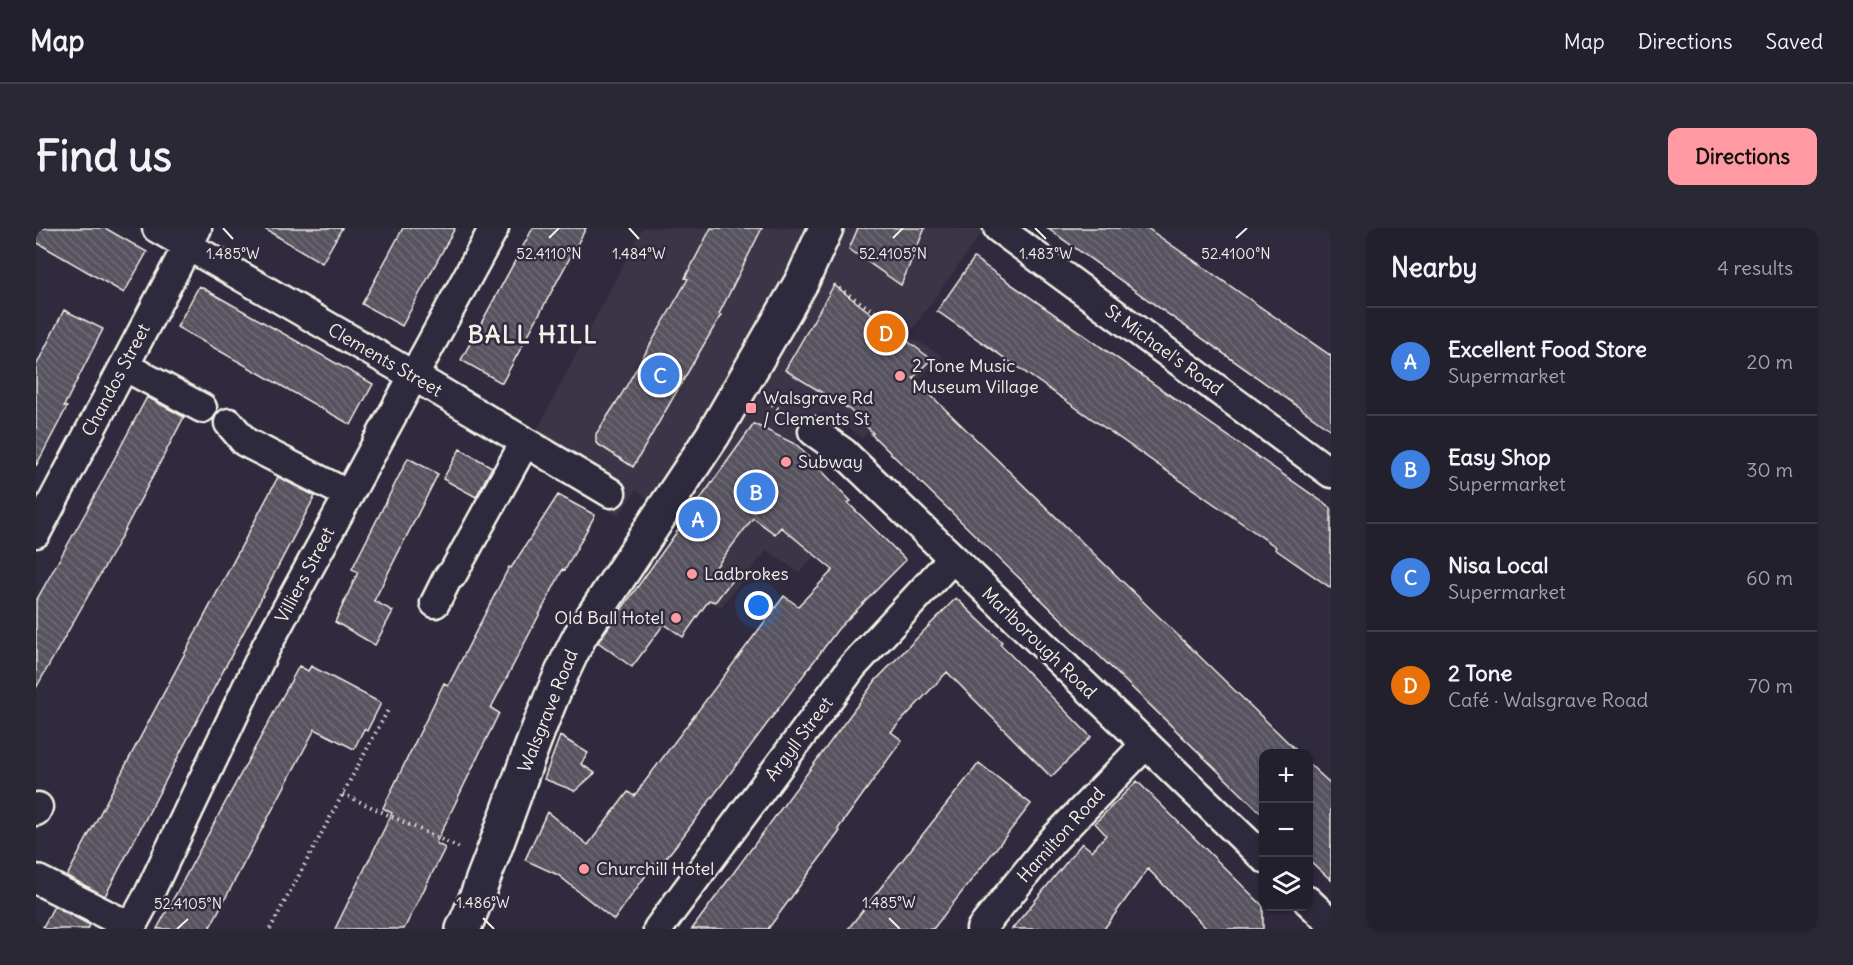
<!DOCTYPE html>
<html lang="en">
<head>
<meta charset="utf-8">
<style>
	:root { --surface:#23202e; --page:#2b2836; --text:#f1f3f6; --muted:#a3a3aa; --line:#403e4a; --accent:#ff9aa2 }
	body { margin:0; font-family:Delius,sans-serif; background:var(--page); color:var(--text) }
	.controls { position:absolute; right:18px; bottom:18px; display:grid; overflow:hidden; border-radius:12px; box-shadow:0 2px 4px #0004 }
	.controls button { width:54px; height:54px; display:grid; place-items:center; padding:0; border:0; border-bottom:2px solid var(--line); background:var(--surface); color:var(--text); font:30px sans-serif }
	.you { position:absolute; left:723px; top:378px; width:21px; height:21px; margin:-15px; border:4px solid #fff; border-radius:50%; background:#1a73e8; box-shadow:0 0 0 9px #1a73e833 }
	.badge { display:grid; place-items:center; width:39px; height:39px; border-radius:50%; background:var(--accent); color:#fff; font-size:20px; font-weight:700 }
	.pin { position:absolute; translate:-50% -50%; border:3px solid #fff; box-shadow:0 2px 6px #0006 }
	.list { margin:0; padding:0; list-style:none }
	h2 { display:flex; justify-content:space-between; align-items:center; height:78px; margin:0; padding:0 24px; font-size:26px }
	h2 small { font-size:20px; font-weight:400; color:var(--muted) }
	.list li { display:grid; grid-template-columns:39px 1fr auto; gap:18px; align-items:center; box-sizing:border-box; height:108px; padding:0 24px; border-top:2px solid var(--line) }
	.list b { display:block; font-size:22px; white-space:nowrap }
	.list p { margin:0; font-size:20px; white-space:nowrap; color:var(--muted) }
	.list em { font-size:20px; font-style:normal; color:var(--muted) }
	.icon { flex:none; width:33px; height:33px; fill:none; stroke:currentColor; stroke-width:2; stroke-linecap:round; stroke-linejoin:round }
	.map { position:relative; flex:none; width:1295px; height:701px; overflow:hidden; border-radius:12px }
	header { display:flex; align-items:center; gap:36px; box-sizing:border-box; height:84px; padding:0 30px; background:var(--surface); border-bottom:2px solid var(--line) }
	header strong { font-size:28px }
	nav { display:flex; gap:33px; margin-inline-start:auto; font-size:21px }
	.intro { display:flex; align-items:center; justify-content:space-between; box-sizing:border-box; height:144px; padding:0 36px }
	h1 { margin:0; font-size:42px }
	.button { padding:15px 27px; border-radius:12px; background:var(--accent); color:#111; font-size:21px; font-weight:700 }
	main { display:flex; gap:36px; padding:0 36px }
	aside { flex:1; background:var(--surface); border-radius:12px; box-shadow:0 2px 4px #0004 }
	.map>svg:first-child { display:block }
	.built { fill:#3b3647 }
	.building { fill:url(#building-back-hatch); stroke:#f4f1e8; stroke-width:1.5 }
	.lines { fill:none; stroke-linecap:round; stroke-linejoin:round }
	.minor-casing { stroke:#f4f1e8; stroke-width:33 }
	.highway-casing { stroke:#f4f1e8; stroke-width:38 }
	.path { stroke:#f4f1e8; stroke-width:4; stroke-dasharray:1.5 4.5; stroke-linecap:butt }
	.minor { stroke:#2f2a3d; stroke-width:28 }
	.highway { stroke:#2f2a3d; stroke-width:33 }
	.ticks { fill:none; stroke:#f4f1e8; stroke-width:2 }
	.poi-dot { fill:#ff9aa2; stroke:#2f2a3d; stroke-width:2 }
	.labels { text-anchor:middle; stroke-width:5; stroke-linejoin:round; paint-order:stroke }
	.street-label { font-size:18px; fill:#f4f1e8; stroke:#2f2a3d }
	.poi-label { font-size:18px; fill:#f4f1e8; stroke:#2f2a3d; text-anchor:start }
	.district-label { font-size:24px; font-weight:bold; letter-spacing:1.5px; fill:#f4f1e8; stroke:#2f2a3d }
	.ticks-label { font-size:15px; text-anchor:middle; fill:#f4f1e8; stroke:#2f2a3d; stroke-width:5; stroke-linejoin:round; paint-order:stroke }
</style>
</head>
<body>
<header>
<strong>Map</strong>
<nav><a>Map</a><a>Directions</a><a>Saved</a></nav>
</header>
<div class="intro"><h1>Find us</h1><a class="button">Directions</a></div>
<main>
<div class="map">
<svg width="1295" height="701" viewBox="0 0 1295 701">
	<defs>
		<pattern id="building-back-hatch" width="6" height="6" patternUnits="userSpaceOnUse" patternTransform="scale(1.5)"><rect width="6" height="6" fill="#56525f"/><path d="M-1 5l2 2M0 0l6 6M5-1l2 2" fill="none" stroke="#6f6b76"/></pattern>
	</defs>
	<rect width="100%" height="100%" fill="#2f2a3d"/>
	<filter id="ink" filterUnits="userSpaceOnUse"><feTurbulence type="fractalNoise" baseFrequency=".0167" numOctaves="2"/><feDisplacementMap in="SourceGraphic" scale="12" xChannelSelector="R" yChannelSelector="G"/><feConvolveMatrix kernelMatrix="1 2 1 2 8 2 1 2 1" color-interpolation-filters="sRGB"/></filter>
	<g filter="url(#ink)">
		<path class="built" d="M606,0H949L872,107L906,128L826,210L803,192L789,185L773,186L760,208L761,217L815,273L820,283L763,345L731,322L685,379L641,358L615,340L644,296L600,262L582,288L487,229Z"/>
		<path class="building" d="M0,0H69L111,24L88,65L0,14Z
			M227,0H306L286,35Z
			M367,0H419L366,98L326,76Z
			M497,0H550L466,155L425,132Z
			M675,0H726L683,86L685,87L597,239L560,215V206L584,169L652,51L649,50Z
			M822,0H889L865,57L813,21Z
			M1011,0H1111L1295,128V202Z
			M938,30L1295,280V360L1239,321L1240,319L901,83Z
			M798,57L895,131L877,150L1263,525H1227V587L835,206L837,205L813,181L749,142Z
			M163,58L337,156L315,197L141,99Z
			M28,82L67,101L28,178L31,179L0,238V138Z
			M111,169L148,189L78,322L0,460V373L50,284Z
			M718,196L761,217L815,273L812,275L870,332L802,401L645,611L622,640L618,636L578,692L522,647L489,632L511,584L552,617L592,564L598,568L748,368L762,378L797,342L745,299L739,306L717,290L680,339L697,351L679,374L673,372L647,409L628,396L596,439L562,414Z
			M424,221L456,239L440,269L407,251Z
			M372,230L402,246L338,373L357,383L339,417L299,394L322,344L316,341Z
			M242,249L279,268L69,668L31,648Z
			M522,267L559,287L529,342L527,341L455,480L463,485L400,615L409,620L368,701H299L356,585L347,580L408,455L412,458L473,339L475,340Z
			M920,370L966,414L964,416L1055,509L1015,549L911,444L855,504L866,512L802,601L804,603L732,701H656L840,452Z
			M263,438L272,443L275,438L345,475L331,503L328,501L318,521L279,501L173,701H121Z
			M524,508L552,525L545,536L559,545L539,563L508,551Z
			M943,535L995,576L897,701H812Z
			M1272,535L1295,556V652L1272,631Z
			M1101,553L1227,678V701H1171L1112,641L1068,701H976L1046,615L1056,623L1070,607L1059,595Z
			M18,678L54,697L52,701H6Z"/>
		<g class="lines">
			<g class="minor-casing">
				<path id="minor" d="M121,0L378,148L575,265
					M962,0L1295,245
					M88,138L166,180
					M193,195L209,214L313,267
					M777,203L808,225L1228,630
					M0,305L161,0
					M399,375L412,349L416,347L489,214
					M0,583L2,579
					M0,651L95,699
					M1272,673L1295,695
					M94,701L113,666L230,419L458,0
					M622,701L817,438L916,331
					M945,701L1017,612L1109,517"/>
			</g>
			<g class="highway-casing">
				<path id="highway" d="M427,701C437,682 443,661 451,641C481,564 505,482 544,408L677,207L766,53L790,0"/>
			</g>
			<path class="path" d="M798,57L842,86
				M731,173L755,189
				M307,566L426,621
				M234,701L352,482"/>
			<use href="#minor" class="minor"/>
			<use href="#highway" class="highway"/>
		</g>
	</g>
	<path class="ticks" d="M187,0L197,11M593,0L603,11M999,0L1010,11M513,10L523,0M857,10L867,0M1200,10L1211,0M447,690L458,701M853,690L864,701M141,701L152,691"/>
	<g class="poi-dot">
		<circle cx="864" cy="148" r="6"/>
		<rect x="709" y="174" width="12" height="12" rx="3"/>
		<circle cx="750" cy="234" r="6"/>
		<circle cx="656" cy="346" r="6"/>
		<circle cx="640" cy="390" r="6"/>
		<circle cx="548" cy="641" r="6"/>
	</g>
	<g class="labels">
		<g class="street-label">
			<text transform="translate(1128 122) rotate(36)" y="6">St Michael's Road</text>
			<text transform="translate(349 132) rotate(30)" y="6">Clements Street</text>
			<text transform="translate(80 152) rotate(-62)" y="6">Chandos Street</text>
			<text transform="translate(269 347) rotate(-62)" y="6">Villiers Street</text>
			<text transform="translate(1003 415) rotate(44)" y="6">Marlborough Road</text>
			<text transform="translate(512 483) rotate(-68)" y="6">Walsgrave Road</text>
			<text transform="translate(763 511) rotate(-53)" y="6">Argyll Street</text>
			<text transform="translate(1025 607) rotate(-48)" y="6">Hamilton Road</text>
		</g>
		<g class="poi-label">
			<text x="876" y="144">2 Tone Music<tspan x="876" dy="21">Museum Village</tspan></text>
			<text x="727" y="176">Walsgrave Rd<tspan x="727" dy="21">/ Clements St</tspan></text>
			<text x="762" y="240">Subway</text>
			<text x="668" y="352">Ladbrokes</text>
			<text x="628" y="396" text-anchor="end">Old Ball Hotel</text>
			<text x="560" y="647">Churchill Hotel</text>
		</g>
		<g class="district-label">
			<text x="497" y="115">BALL HILL</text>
		</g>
	</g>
	<g class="ticks-label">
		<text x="513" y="31">52.4110°N</text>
		<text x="857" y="31">52.4105°N</text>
		<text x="1200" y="31">52.4100°N</text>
		<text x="197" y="31">1.485°W</text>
		<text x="603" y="31">1.484°W</text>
		<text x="1010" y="31">1.483°W</text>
		<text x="447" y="680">1.486°W</text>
		<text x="853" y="680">1.485°W</text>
		<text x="152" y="681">52.4105°N</text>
	</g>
</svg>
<div class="controls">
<button>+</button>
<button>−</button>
<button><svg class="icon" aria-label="layers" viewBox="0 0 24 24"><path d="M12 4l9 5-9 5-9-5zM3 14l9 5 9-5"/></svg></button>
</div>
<div class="you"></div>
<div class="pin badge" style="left:662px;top:291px;background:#3f7fe0">A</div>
<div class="pin badge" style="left:720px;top:264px;background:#3f7fe0">B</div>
<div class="pin badge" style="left:624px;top:147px;background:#3f7fe0">C</div>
<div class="pin badge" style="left:850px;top:105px;background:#e8710a">D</div>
</div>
<aside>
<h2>Nearby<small>4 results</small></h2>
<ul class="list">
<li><span class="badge" style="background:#3f7fe0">A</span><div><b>Excellent Food Store</b><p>Supermarket</p></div><em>20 m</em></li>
<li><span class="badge" style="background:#3f7fe0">B</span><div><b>Easy Shop</b><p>Supermarket</p></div><em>30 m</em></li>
<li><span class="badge" style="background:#3f7fe0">C</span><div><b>Nisa Local</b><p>Supermarket</p></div><em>60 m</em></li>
<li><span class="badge" style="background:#e8710a">D</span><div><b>2 Tone</b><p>Café · Walsgrave Road</p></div><em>70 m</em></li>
</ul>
</aside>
</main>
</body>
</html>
